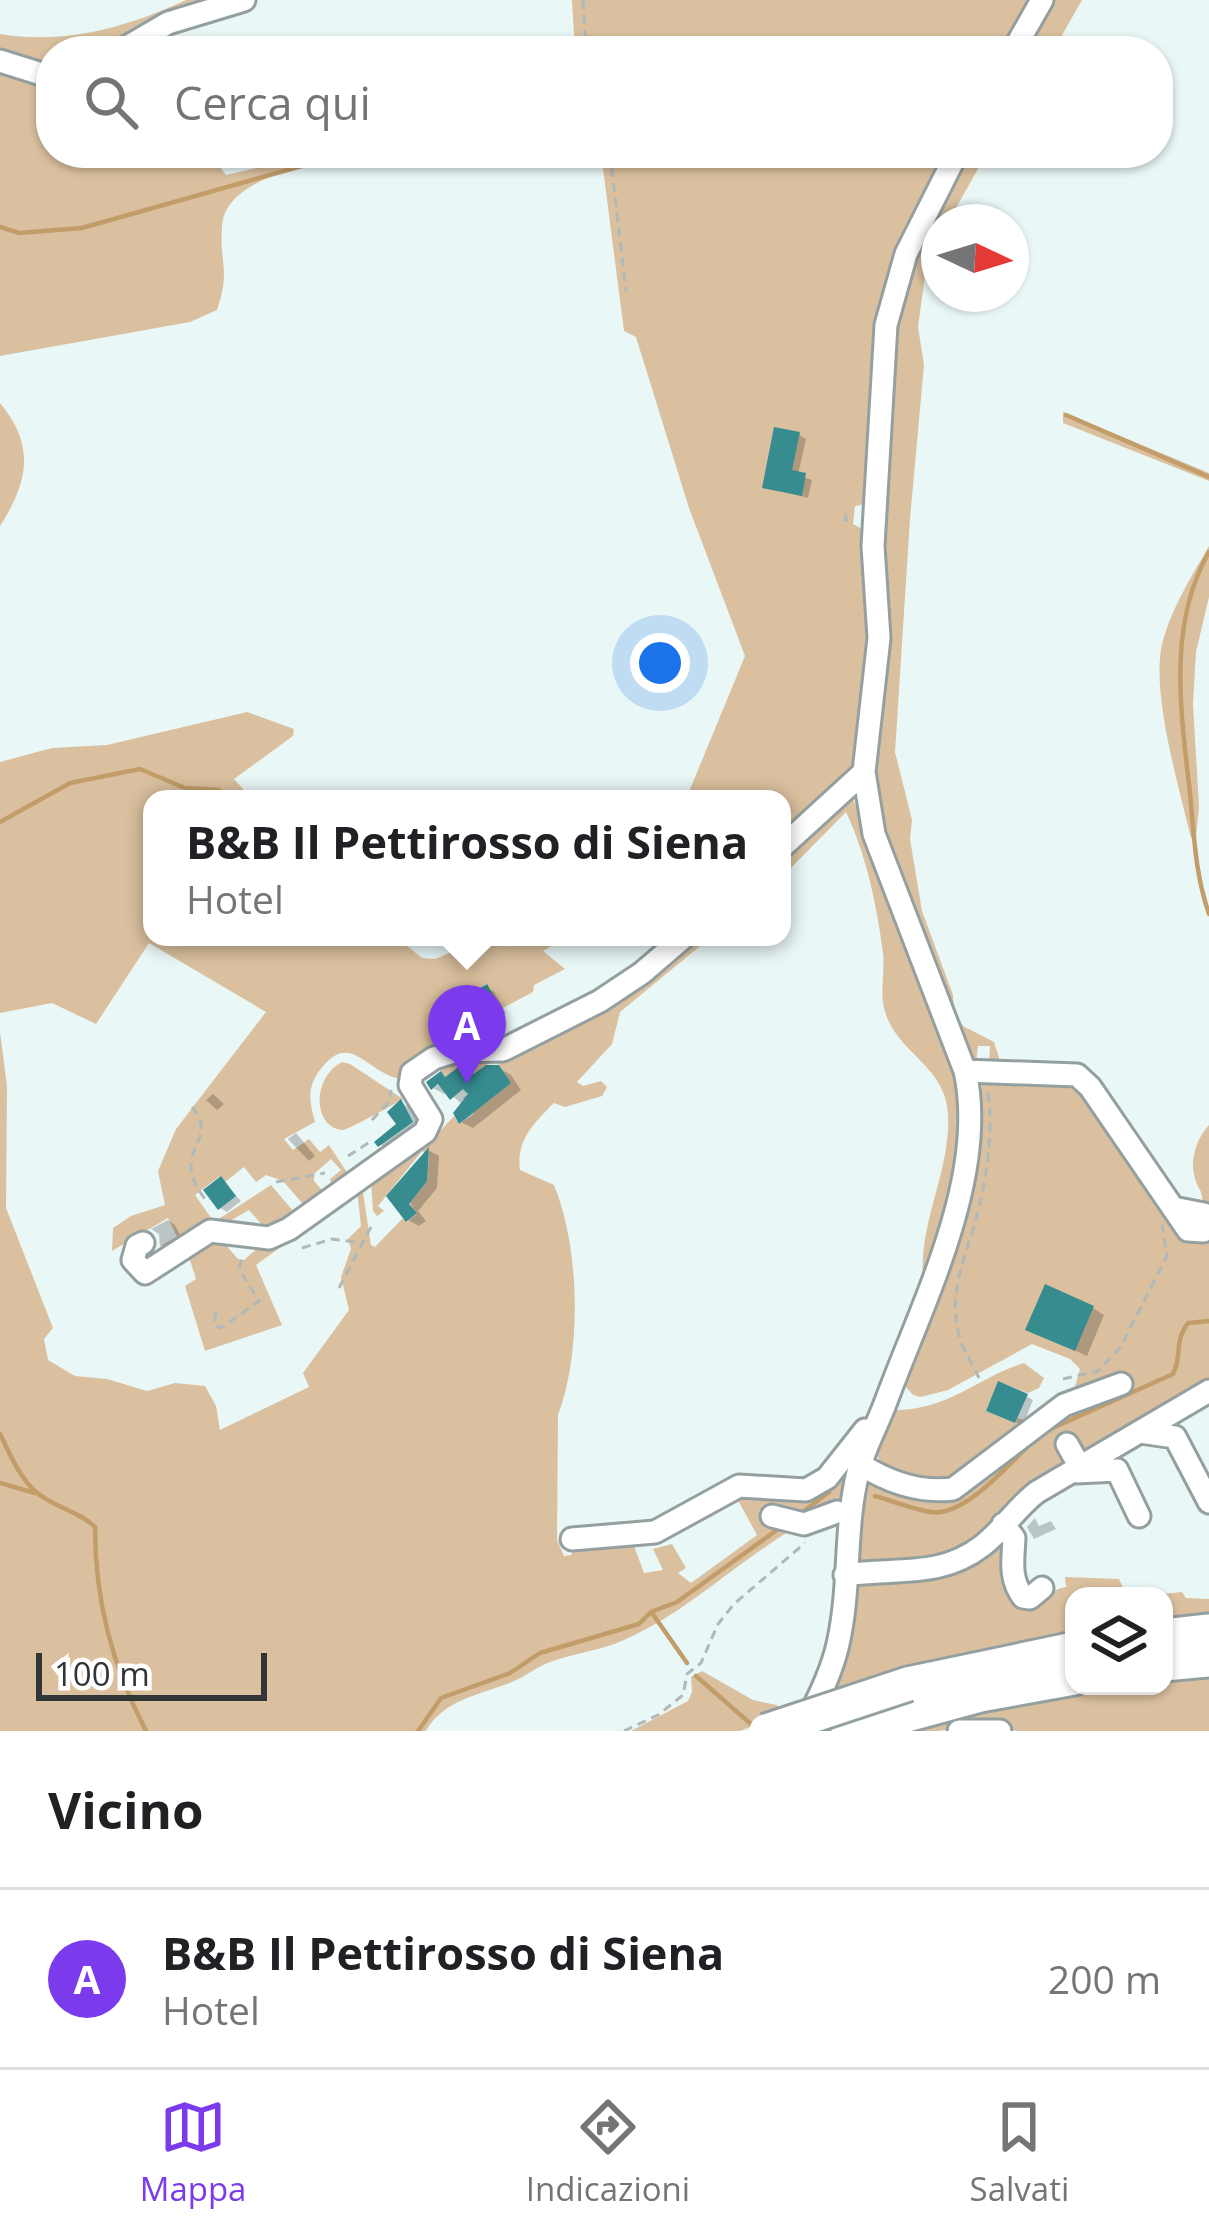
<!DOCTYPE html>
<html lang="it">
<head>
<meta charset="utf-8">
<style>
	:root { --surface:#fff; --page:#f6f6f6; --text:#202124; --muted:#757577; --line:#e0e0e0; --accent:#7c3aed }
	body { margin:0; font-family:"Open Sans",sans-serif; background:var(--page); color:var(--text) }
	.controls { position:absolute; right:36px; bottom:36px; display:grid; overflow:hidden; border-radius:24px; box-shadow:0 3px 9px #0004 }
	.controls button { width:108px; height:108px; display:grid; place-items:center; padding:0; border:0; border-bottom:3px solid var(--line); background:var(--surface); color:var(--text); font:60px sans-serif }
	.compass { position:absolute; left:921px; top:204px; width:108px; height:108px; border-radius:50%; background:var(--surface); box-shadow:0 3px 9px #0004; rotate:94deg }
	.scale { position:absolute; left:36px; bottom:30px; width:231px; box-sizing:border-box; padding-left:12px; border:6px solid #303535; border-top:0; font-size:33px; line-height:42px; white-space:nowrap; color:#303535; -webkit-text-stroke:9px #fff; paint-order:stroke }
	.you { position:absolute; left:660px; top:663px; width:42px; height:42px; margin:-30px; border:9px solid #fff; border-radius:50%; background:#1a73e8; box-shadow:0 0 0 18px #1a73e833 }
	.badge { display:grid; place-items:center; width:78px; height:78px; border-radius:50%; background:var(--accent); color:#fff; font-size:39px; font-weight:700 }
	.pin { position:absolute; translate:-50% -99px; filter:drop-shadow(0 3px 6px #0008) }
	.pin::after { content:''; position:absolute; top:63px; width:42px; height:36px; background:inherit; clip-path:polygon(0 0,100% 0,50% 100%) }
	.popup { position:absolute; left:143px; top:790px; width:648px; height:156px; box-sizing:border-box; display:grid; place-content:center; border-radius:24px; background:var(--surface); filter:drop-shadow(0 3px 9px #0005); font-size:39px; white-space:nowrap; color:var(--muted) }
	.popup b { font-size:45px; color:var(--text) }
	.popup::after { content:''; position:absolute; left:50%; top:100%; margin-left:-24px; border:24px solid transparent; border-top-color:var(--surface) }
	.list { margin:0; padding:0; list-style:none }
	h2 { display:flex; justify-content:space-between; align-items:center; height:156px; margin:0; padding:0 48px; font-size:51px }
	h2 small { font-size:39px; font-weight:400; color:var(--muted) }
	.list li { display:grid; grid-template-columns:78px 1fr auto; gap:36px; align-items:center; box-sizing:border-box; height:180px; padding:0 48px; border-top:3px solid var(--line) }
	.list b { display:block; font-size:45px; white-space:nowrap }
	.list p { margin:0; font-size:39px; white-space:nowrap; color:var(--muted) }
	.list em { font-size:39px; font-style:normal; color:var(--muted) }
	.icon { flex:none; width:66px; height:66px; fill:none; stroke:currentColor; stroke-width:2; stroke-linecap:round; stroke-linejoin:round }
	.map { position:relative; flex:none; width:1209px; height:1731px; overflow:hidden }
	.search { position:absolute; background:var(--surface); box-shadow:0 3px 9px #0004; left:36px; right:36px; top:36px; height:132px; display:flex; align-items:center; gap:30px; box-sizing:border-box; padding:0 42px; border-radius:48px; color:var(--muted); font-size:45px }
	.sheet { height:336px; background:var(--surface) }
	nav { display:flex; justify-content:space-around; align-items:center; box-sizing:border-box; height:168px; border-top:3px solid var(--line); background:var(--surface); font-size:33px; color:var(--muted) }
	nav a { display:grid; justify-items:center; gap:6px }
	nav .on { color:var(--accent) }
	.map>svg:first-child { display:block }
	.green { fill:#dac09e }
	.shadow { fill:#0003 }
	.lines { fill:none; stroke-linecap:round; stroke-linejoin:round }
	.stream { stroke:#c29d6a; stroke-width:4.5 }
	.building { fill:#368c8f }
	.minor-casing { stroke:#94a0a0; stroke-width:27 }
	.highway-casing { stroke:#94a0a0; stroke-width:39 }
	.path { stroke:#afb9b9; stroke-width:3; stroke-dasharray:9 6; stroke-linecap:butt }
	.minor { stroke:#fff; stroke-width:21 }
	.highway { stroke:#fff; stroke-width:33 }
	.highway-bridge-casing { stroke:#94a0a0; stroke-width:39; stroke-linecap:butt }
	.highway-bridge { stroke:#fff; stroke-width:33 }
</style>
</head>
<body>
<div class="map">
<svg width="1209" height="1731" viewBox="0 0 1209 1731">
	<rect width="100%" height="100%" fill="#eaf7f7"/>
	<path class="green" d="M186,0H200L157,19L105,51H51V67L0,53V34C66,45 127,27 186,0Z
		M572,0H1033L1005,51H575Z
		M1050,0H1082L1053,51H1022Z
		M0,70L51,87V153H210L226,175L319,153H367C327,162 226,173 222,226C219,263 231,268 217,310L190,322L0,356Z
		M601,153H948L877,330L865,504L855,506L853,524L862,529L869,641L855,765L782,837V799H686L745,656L689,508L636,337L624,331Z
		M966,153H987L948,222H939V241L926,268L918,327L924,365L910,519L895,752L912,820L910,839L922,911L953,995L954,1010L963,1026L994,1042L1002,1067L989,1063L990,1046H978L976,1063L971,1064L882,829L871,764L894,325L912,262Z
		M0,403C35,445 29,481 0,526Z
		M1063,412L1209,473V481L1063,423Z
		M1209,546V597L1196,652L1193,704L1199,807L1196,837L1191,838C1179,787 1153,700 1161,650C1168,613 1191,578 1209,546Z
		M247,712L294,729L293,736L234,779L252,799H152V937H396L422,958L435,959L488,937H568L543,951L565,969L534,985L533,992L501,1009L486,984L440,1011L444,1018L460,1010L468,1023L459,1029L457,1046L400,1079C364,1072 350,1027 317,1074C307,1090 310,1105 315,1122L284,1139L293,1150L309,1139L320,1152L329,1145L352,1180L334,1193L330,1179L341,1170L331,1159L314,1174V1181L328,1197L309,1211L283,1181L266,1175L256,1182L244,1167L225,1182L220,1176L195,1195L214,1222L271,1185L299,1218L269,1233L249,1210L164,1259L143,1260L165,1249L163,1244L177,1237L168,1218L112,1251L113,1228L131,1216L165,1205L158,1171L176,1129L266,1012L149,943L96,1024L52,1003L0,1013V762L52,748L107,745Z
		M852,796L957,1076L965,1113L947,1212L923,1276C919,1222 951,1170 948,1114C946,1065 895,1053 884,1008C880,992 885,970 883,953C877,906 866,854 846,812L782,877V852Z
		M689,937H711L620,1012L612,1044L577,1082L583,1086L601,1081L607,1087L602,1096L565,1107L554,1103C534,1123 516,1140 520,1170L554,1185C580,1248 582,1352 558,1415L557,1540L564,1556L571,1555L574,1548L633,1543L644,1573L663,1570L653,1549L672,1544L686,1568L678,1573L691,1583L757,1535L734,1493L810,1494L859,1437L844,1505C761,1534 704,1605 624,1640C602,1650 576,1653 553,1661C538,1666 526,1676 512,1682C481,1695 444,1699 426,1731H0V1032L7,1086L6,1208L53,1328L44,1339L48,1360L75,1376L107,1379L147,1391L175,1383L205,1386L216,1406L220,1430L309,1387L303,1373L349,1310L341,1277L351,1249L348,1239L361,1226L357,1190L362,1186L371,1245L375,1247L403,1218L407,1222L417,1214L410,1202L427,1181L429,1155L422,1151L378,1206L384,1211L377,1216L373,1211L371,1180L431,1141L454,1116L459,1124L474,1114L463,1098L475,1090L485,1101L511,1083L495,1059L472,1075L464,1064L445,1077L438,1067L449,1060L486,1058Z
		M342,1062L350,1064L403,1099C398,1102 348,1130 343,1130C313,1128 311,1078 342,1062Z
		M1074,1079L1170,1211L1202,1204C1204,1190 1196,1188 1194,1174C1190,1157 1198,1137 1209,1125V1384L955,1555L862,1569L855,1562L863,1475L930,1499L1072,1397L1080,1369L1070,1359L1032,1344L948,1390L921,1397L913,1395L905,1386L903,1376L979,1081L981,1091L983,1080Z
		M337,1206L256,1265L282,1325L205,1351L185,1286L196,1279L188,1254L217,1235L238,1259L244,1260L261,1245Z
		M1024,1363L1044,1378L1039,1388L1028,1393L998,1382L986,1411L1015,1423L1018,1418L1031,1423L940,1487L884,1470L877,1455L897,1410C950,1409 977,1378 1024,1363Z
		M1005,1543L1011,1589L1023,1610C1041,1604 1048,1590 1066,1587L1065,1577L1119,1579L1127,1596H1074V1641L829,1698L853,1582H916L919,1577Z
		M1182,1592L1186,1598L1209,1599V1623L1164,1627V1596H1145Z
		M702,1671L753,1700L777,1705L782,1715L740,1731H631L688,1701L692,1692L691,1677Z
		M1209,1671V1731H1016C991,1720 965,1727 939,1731C921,1731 900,1731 881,1731L1081,1686H1164V1675Z"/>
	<path class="shadow" d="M799,435L806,439L798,475L812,480L808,498L765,487Z
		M487,988L494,992L506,1013L487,1024L480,1020Z
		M499,1068L511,1075L521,1090L473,1128L461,1122L463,1105L448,1092L444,1094L433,1088L465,1069L477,1075Z
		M213,1094L224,1104L217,1110L206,1100Z
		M401,1103L413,1109L423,1129L392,1151L380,1144L400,1124Z
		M296,1133L315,1156L309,1161L288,1139Z
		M430,1151L439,1156L437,1188L418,1211L426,1221L419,1226L408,1220L390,1196Z
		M221,1179L241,1201L227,1212L220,1208Z
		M168,1220L175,1225L182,1239L166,1249L160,1246L159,1234L151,1229Z
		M1093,1308L1104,1315L1087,1356L1041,1335Z
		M1026,1396L1033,1400L1023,1425L997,1414Z
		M1035,1518L1039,1526L1051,1521L1056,1529L1034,1539L1027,1527Z"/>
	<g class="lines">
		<path class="stream" d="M0,227L19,233L82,228L348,153
			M1066,415L1209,477
			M1209,552C1167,625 1181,713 1190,793C1194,834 1195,874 1209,914
			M0,822L70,783L140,769L185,788L219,790
			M1046,1431L1173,1374C1183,1355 1173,1343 1188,1323L1209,1321
			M0,1434C10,1454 19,1477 36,1492C53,1507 79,1511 95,1527C95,1601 112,1665 146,1731
			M0,1483L35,1493
			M875,1496C893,1501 913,1509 931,1512C965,1517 1010,1463 1032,1442
			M800,1514L829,1492
			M652,1613L687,1663
			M696,1676L752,1725
			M418,1731L441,1698L510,1673L540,1653L639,1624L651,1612L677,1602L781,1527"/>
	</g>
	<path class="building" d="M774,427L800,432L792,470L806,473L802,496L762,488Z
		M487,984L501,1009L478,1022L464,997Z
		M486,1065H499L511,1083L459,1124L453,1113L468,1094L463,1089L450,1100L438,1084L431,1090L426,1082L441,1071L445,1077L460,1066H466L472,1075Z
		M401,1099L413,1122L378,1147L374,1142L396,1124L387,1112Z
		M429,1147L427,1181L409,1204L417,1213L406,1222L386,1196Z
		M221,1176L236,1196L218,1210L203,1190Z
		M1045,1284L1094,1306L1075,1351L1025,1330Z
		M998,1381L1028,1394L1015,1423L986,1411Z"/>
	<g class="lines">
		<g class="minor-casing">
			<path id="minor" d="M120,51L168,23L244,0
				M1013,51L1042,0
				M0,61L51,77
				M782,847L864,772
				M965,1071L1077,1075L1090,1087L1188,1230L1203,1231L1204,1214L1173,1208
				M143,1243L137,1246L133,1260L145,1273L210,1231L269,1238L289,1229L425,1132L431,1119L410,1085L412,1073L434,1058L457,1051L503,1050L600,1001L642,973L684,937
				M1140,1432L1175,1437L1209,1502
				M1067,1444L1080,1467
				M860,1464C888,1482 920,1493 953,1489L1064,1405L1121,1384
				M1077,1472L1117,1470L1139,1516
				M772,1516L804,1524L837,1512
				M1003,1524L1014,1538C1013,1560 1009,1578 1023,1597L1030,1598L1042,1588
				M572,1539L655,1532L739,1486L806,1490L827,1478L865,1430
				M845,1575C895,1567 939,1579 982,1546C1003,1530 1016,1508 1037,1492L1209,1391
				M807,1720C820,1696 832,1671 838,1644C851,1587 844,1529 858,1472C865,1446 879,1422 888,1396C924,1300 988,1174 965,1071L874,834L864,772L879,638L873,546L886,325L906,254L957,153
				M959,1731H1000"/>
		</g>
		<g class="highway-casing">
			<path id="highway" d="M1164,1636L1209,1631
				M1164,1664L1209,1660
				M908,1684L1074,1649
				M848,1731L980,1695L1074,1678"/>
		</g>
		<path class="path" d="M583,0L586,51
			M610,153L626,291
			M846,514L845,520L853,521
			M192,1107C222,1141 167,1150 205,1199
			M372,1120L389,1102L391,1090
			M348,1156L373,1140
			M276,1182L325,1173
			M302,1248L332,1239L363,1243
			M339,1288L373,1223
			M216,1312L214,1324L221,1328L259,1301L239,1269L243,1254
			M979,1378C973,1364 962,1349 959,1335C948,1294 964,1261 975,1223C986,1181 994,1135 988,1091
			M1063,1379L1098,1371L1120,1348L1167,1256L1162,1225
			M624,1731L658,1715L683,1695L687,1674L701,1663L718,1624L734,1604L805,1543"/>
		<use href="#minor" class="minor"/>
		<use href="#highway" class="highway"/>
		<g class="highway-bridge-casing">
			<path id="highway-bridge" d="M766,1731L908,1684"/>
		</g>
		<use href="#highway-bridge" class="highway-bridge"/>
	</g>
</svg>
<div class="controls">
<button><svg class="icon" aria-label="layers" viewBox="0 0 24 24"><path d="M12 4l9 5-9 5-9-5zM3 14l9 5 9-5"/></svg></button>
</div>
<svg class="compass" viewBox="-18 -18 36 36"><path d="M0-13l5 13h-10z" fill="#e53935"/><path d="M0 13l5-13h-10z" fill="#757577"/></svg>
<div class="scale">100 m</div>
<div class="you"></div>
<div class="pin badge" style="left:467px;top:1084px">A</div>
<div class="popup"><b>B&amp;B Il Pettirosso di Siena</b>Hotel</div>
<div class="search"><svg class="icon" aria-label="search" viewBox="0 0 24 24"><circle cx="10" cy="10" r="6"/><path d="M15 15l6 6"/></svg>Cerca qui</div>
</div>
<section class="sheet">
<h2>Vicino<small></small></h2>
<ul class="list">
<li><span class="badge">A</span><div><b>B&amp;B Il Pettirosso di Siena</b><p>Hotel</p></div><em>200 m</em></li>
</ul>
</section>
<nav>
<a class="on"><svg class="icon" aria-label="map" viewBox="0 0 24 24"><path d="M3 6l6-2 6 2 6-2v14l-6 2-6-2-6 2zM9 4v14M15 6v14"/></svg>Mappa</a>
<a><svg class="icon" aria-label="directions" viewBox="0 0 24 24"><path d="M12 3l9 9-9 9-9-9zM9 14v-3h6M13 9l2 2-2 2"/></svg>Indicazioni</a>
<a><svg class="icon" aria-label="saved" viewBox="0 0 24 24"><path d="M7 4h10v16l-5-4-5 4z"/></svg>Salvati</a>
</nav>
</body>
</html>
